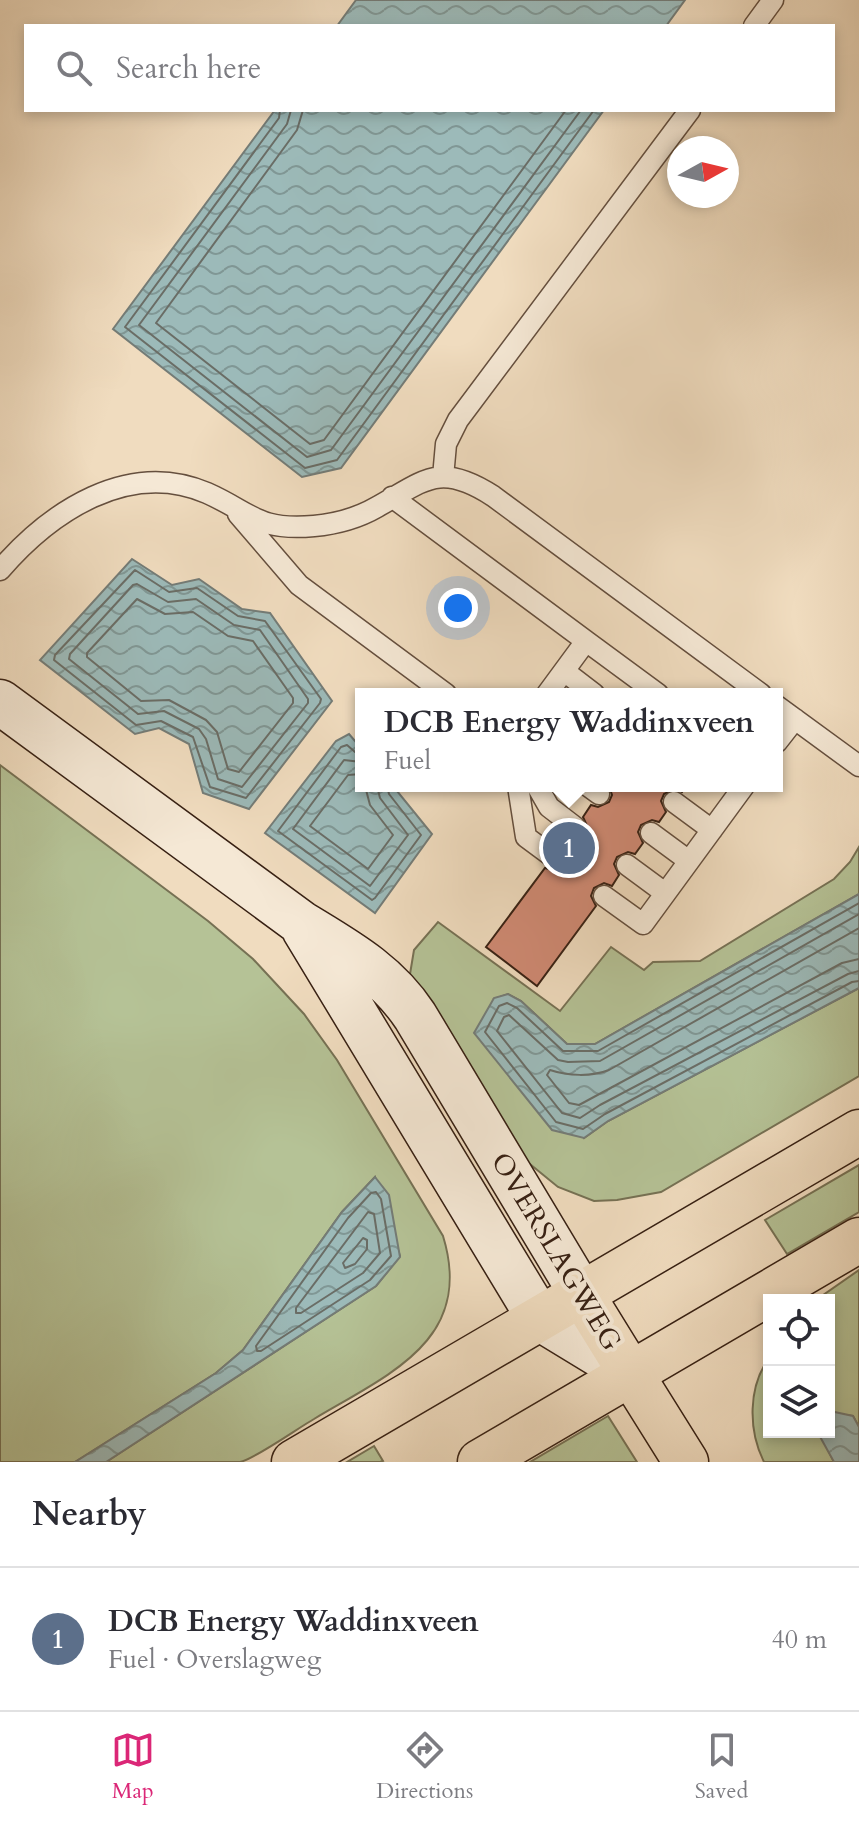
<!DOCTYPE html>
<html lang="en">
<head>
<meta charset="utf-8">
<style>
	:root { --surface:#fff; --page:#f2f2f3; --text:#2b2b33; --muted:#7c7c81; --line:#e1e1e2; --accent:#db2777 }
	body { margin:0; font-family:Cardo,serif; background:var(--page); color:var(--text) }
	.controls { position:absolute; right:24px; bottom:24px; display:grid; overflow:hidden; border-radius:0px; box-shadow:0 4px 12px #0003 }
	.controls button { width:72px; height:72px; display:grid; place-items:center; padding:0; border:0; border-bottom:2px solid var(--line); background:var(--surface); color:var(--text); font:40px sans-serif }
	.compass { position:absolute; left:667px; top:136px; width:72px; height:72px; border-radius:50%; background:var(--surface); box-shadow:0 4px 12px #0003; rotate:82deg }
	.you { position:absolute; left:458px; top:608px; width:28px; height:28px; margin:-20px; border:6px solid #fff; border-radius:50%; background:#1a73e8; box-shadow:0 0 0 12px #1a73e833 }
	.badge { display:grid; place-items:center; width:52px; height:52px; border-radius:50%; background:var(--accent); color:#fff; font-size:26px; font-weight:700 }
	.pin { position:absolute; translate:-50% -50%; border:4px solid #fff; box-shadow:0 2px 8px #0006 }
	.popup { position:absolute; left:355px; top:688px; width:428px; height:104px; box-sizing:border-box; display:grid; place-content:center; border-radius:0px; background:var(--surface); filter:drop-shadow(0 2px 6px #0005); font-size:26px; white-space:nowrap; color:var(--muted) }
	.popup b { font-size:30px; color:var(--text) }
	.popup::after { content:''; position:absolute; left:50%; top:100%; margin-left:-16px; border:16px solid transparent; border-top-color:var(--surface) }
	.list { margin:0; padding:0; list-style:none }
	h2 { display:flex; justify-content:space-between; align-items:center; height:104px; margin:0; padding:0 32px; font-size:34px }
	h2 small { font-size:26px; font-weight:400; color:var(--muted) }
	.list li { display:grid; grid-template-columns:52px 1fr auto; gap:24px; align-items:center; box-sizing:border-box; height:144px; padding:0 32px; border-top:2px solid var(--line) }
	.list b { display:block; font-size:30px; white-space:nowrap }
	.list p { margin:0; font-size:26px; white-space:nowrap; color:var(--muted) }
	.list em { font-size:26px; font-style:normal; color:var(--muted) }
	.icon { flex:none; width:44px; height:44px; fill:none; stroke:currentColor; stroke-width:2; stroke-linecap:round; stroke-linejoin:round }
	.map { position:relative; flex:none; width:859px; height:1462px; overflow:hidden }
	.search { position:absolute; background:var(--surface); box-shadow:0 4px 12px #0003; left:24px; right:24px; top:24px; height:88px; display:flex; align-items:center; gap:20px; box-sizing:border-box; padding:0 28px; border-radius:0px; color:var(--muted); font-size:30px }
	.sheet { height:248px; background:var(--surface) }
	nav { display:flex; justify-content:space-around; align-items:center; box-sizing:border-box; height:112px; border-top:2px solid var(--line); background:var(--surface); font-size:22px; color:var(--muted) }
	nav a { display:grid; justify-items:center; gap:4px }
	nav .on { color:var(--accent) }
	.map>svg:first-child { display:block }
	.green { fill:#b5c296; stroke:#767154; stroke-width:2 }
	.water { fill:url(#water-waves); stroke:#747c77; stroke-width:2 }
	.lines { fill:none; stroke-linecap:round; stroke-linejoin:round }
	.shore { stroke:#6a6d66; stroke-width:2 }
	.building { fill:#d08a74; stroke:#372013; stroke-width:2 }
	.lane-casing { stroke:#654f3e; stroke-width:23 }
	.secondary-casing { stroke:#372013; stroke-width:47 }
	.primary-casing { stroke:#372013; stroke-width:47 }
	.highway-casing { stroke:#372013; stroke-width:47 }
	.lane { stroke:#f5e8d5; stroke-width:20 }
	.secondary { stroke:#f5e8d5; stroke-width:44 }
	.primary { stroke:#f0dcbf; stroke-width:44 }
	.highway { stroke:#f0dcbf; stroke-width:44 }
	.labels { text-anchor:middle; stroke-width:8; stroke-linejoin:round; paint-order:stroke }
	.street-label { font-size:28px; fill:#372013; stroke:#f5e8d5 }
</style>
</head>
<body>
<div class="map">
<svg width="859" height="1462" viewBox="0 0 859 1462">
	<defs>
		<pattern id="water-waves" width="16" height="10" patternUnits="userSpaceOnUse" patternTransform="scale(2)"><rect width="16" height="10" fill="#9cbab9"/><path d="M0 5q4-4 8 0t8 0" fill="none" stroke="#809795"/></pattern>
	</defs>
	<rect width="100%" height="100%" fill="#f0dcbf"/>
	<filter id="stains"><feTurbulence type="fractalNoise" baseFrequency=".0025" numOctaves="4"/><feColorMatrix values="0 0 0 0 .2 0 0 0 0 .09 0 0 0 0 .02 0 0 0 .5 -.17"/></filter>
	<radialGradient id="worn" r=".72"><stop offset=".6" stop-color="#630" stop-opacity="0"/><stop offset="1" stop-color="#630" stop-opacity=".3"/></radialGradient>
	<path class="green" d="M0,765L208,921L253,959L304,1014L337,1060L443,1236C475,1340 389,1374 314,1419C298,1428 255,1459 240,1462C229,1462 215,1462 204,1462C171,1462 138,1462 106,1462L376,1286L400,1256L375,1177L342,1212L243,1350L216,1373L75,1462H0Z
		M859,847V894L595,1044H567L521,1001L508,994L494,999L584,1138L608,1121L859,988V1076L661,1192L617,1200L594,1201L558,1187L525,1160L409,980L414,950L438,922L560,1011L611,947L644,970L653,962L700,961L834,879L850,862Z
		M859,1165V1212L787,1254L765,1220Z
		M859,1270V1427L853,1416L829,1413V1300H816Z
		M769,1358V1432H819L834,1462H764C748,1430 748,1387 769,1358Z
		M608,1416L637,1462H530Z
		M374,1446L383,1461L380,1462H347Z"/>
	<path class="water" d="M356,0H685L666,26H337Z
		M275,110H604L341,468L302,477L113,329Z
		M132,559L172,585L199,579L242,609L270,613L332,701L249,809L203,793L189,744L159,728L135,734L40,660Z
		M349,734L361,748V786H393L432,834L375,913L265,833L336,741Z
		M859,894V988L608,1121L584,1138L552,1130L474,1033L494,998L508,994L521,1001L567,1044H595Z
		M375,1177L389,1195L400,1257L376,1286L106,1462H75L216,1373L243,1350L342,1212Z
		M830,1411L853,1416L859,1427V1462H834L818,1433L829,1432Z"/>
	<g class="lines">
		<path class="shore" d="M280,110L279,118L125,327L305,468L337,460L594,110
			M291,110L287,124L139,325L307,457L331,450L581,110
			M303,110L297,130L156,323L310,444L324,440L566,110
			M135,570L169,592L197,588L238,616L265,621L321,699L320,703L246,798L210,787L193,737L161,721L136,725L54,660L55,655Z
			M137,584L168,602L196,599L234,625L260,630L308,699V703L242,787L218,779L206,739L199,729L164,711L138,714L69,659L70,654L133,585Z
			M137,599L165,614L193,612L228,636L253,641L293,698V703L239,772L228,769L217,732L206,720L169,700L141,701L87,657V653Z
			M361,752H355L347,745L341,747L278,831L372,900L375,898L421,835L389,794L387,786
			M361,762L344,760L293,829L370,886L408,835L380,798L377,786
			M361,774L348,775L310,826L368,869L393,835L370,805L365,786
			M859,903L598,1051H563L517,1008L507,1003L499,1006L485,1032L556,1122L583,1129L605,1114L852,982L859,981
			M859,914L600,1061L568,1062L558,1060L509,1015L504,1017L497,1031L562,1113L580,1118L600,1105L848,974L859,971
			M859,928L609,1070C591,1077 568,1076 550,1070L547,1075L569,1103L579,1105L842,963L859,959
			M376,1192L381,1199L391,1256L370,1280L261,1351H257L256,1346L348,1218L371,1193Z
			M368,1212L374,1214L380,1253L363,1273L301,1313H296V1308Z
			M363,1238L367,1240V1249L355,1264L345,1268L343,1263Z"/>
	</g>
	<path class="building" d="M609,786H686L682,792L675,789L664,794L661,801L666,812L659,822L652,820L641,825L638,832L643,843L635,854L628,852L617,857L614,864L619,875L612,886L604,883L594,888L591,896L596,906L537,986L486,947L545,868L552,870L563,865L566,858L561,847L567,838L574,840L585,835L588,828L583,817L591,805L598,807L609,802L612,795Z"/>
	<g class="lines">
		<g class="lane-casing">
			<path id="lane" d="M754,26L773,0
				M443,477L446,444L458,420L690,110
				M392,497L586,641L547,694
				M238,514L299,585L446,694
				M0,570C50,512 128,459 207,493C252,513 257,531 314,526C335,524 358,518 377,507C424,481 439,461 493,496L761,694
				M586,641L658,694
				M564,671L594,694
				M777,706L859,766
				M777,742L795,719
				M518,786L526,837L553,857
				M537,786L549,807L575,827
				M588,786L599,794
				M674,802L712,830
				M651,833L689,861
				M627,865L665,893
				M604,896L643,924L744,786"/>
		</g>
		<g class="secondary-casing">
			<path id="secondary" d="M0,702L301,923C345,950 386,972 415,1016L581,1293
				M304,929L539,1318L631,1374"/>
		</g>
		<g class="primary-casing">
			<path id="primary" d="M581,1293L631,1374
				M294,1462L859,1132
				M480,1462L859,1240"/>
		</g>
		<g class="highway-casing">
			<path id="highway" d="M631,1374L686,1462"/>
		</g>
		<use href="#lane" class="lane"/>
		<use href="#secondary" class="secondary"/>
		<use href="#primary" class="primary"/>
		<use href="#highway" class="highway"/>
	</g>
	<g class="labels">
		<g class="street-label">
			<text transform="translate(557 1251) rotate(59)" y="10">OVERSLAGWEG</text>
		</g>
	</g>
	<rect width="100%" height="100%" filter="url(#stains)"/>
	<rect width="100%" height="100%" fill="url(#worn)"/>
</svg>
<div class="controls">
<button><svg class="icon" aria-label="locate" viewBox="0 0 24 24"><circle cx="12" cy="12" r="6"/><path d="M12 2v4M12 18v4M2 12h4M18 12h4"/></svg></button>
<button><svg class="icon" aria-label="layers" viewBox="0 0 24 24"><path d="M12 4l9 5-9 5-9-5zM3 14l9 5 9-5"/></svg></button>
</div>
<svg class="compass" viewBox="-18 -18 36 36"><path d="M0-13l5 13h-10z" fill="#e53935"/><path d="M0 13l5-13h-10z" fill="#7c7c81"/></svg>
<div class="you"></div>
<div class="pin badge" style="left:569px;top:848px;background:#5c6f8a">1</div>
<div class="popup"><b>DCB Energy Waddinxveen</b>Fuel</div>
<div class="search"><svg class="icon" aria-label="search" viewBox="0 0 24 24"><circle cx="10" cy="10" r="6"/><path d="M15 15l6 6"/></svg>Search here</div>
</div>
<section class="sheet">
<h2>Nearby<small></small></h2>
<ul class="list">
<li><span class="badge" style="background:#5c6f8a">1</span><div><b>DCB Energy Waddinxveen</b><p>Fuel · Overslagweg</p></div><em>40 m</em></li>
</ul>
</section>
<nav>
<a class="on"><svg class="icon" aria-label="map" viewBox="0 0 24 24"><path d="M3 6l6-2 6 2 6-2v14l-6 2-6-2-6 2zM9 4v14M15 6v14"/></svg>Map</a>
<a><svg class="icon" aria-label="directions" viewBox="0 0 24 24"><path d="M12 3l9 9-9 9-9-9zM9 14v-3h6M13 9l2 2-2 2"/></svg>Directions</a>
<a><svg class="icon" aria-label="saved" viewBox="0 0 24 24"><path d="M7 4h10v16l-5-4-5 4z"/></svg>Saved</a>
</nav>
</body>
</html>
